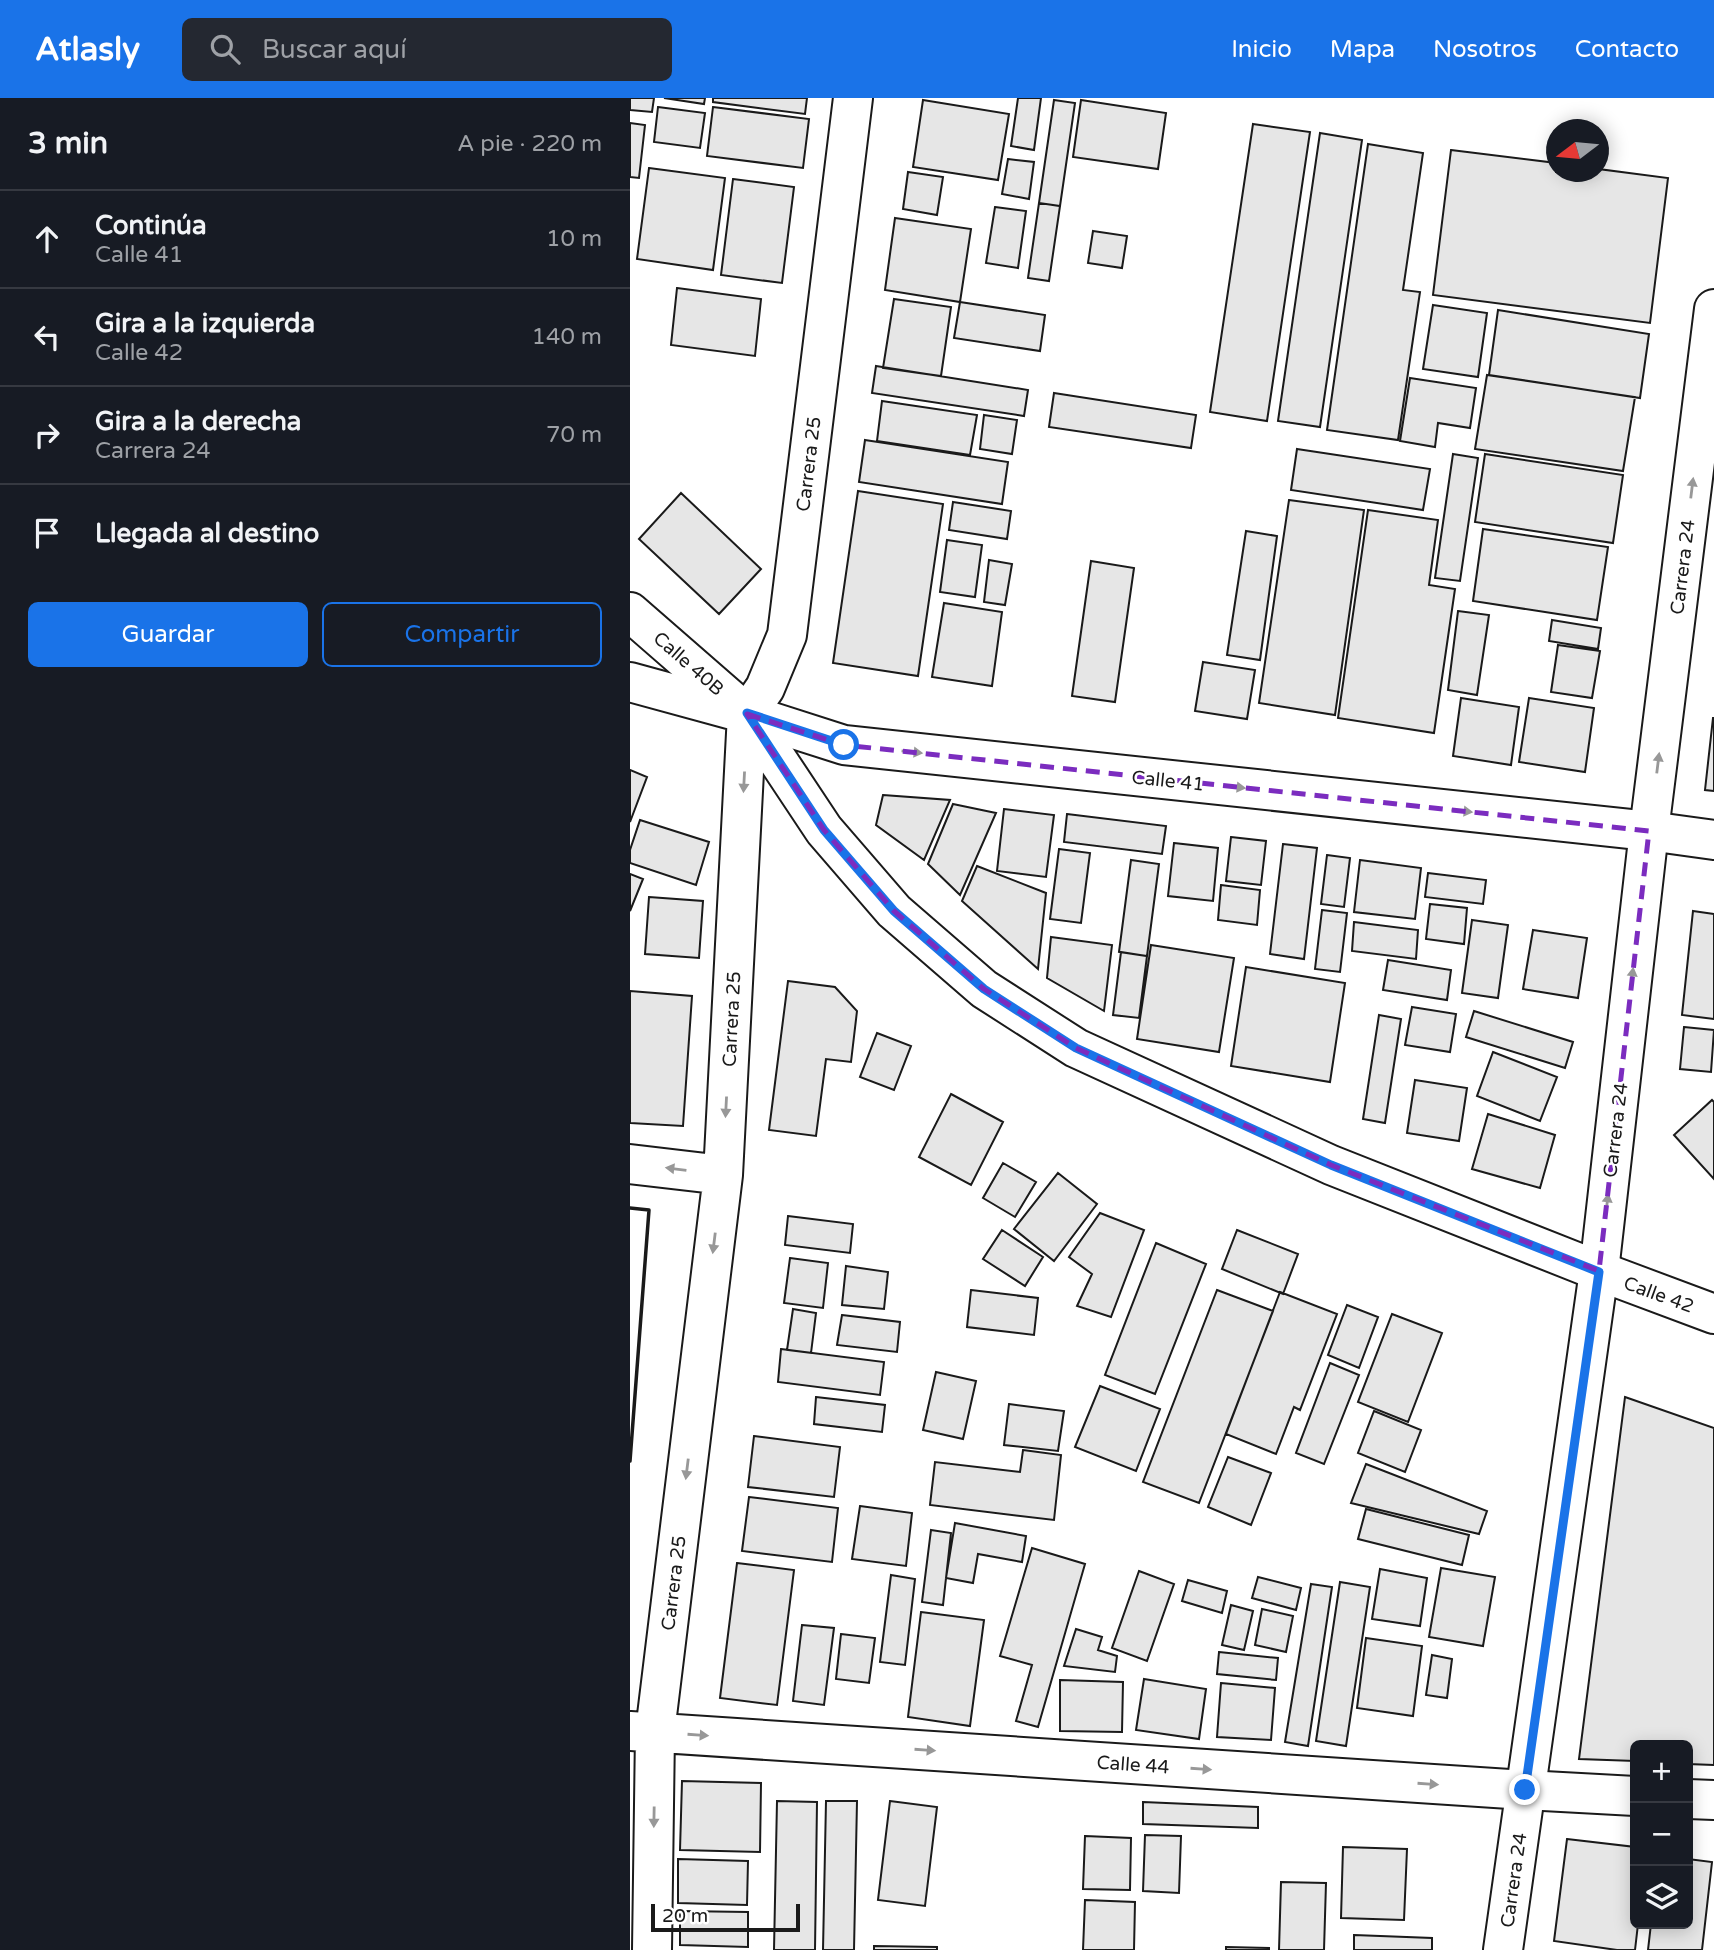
<!DOCTYPE html>
<html lang="es">
<head>
<meta charset="utf-8">
<style>
	:root { --surface:#171b24; --page:#242831; --text:#f1f3f6; --muted:#9ea1a6; --line:#363941; --accent:#1a73e8 }
	body { margin:0; font-family:"Varela Round",sans-serif; background:var(--page); color:var(--text) }
	.controls { position:absolute; right:21px; bottom:21px; display:grid; overflow:hidden; border-radius:10px; box-shadow:0 4px 18px #0003 }
	.controls button { width:63px; height:63px; display:grid; place-items:center; padding:0; border:0; border-bottom:2px solid var(--line); background:var(--surface); color:var(--text); font:35px sans-serif }
	.compass { position:absolute; left:916px; top:21px; width:63px; height:63px; border-radius:50%; background:var(--surface); box-shadow:0 4px 18px #0003; rotate:254deg }
	.scale { position:absolute; left:21px; bottom:18px; width:149px; box-sizing:border-box; padding-left:7px; border:4px solid #1a1a1a; border-top:0; font-size:19px; line-height:24px; white-space:nowrap; color:#1a1a1a; -webkit-text-stroke:5px #fff; paint-order:stroke }
	.stop { position:absolute; width:21px; height:21px; margin:-16px; border:5px solid #1a73e8; border-radius:50%; background:#fff }
	.stop.end { background:#1a73e8; border-color:#fff; box-shadow:0 2px 7px #0008 }
	.list { margin:0; padding:0; list-style:none }
	h2 { display:flex; justify-content:space-between; align-items:center; height:91px; margin:0; padding:0 28px; font-size:30px }
	h2 small { font-size:23px; font-weight:400; color:var(--muted) }
	.list li { display:grid; grid-template-columns:46px 1fr auto; gap:21px; align-items:center; box-sizing:border-box; height:98px; padding:0 28px; border-top:2px solid var(--line) }
	.list b { display:block; font-size:26px; white-space:nowrap }
	.list p { margin:0; font-size:23px; white-space:nowrap; color:var(--muted) }
	.list em { font-size:23px; font-style:normal; color:var(--muted) }
	.actions { display:flex; gap:14px; padding:21px 28px }
	.actions a { flex:1; padding:16px 0; border:2px solid var(--accent); border-radius:10px; text-align:center; font-size:24px; color:var(--accent) }
	.actions .main { background:var(--accent); color:#fff }
	.icon { flex:none; width:38px; height:38px; fill:none; stroke:currentColor; stroke-width:2; stroke-linecap:round; stroke-linejoin:round }
	.map { position:relative; flex:none; width:1084px; height:1852px; overflow:hidden }
	header { display:flex; align-items:center; gap:42px; box-sizing:border-box; height:98px; padding:0 35px; background:var(--accent); color:#fff }
	header strong { font-size:33px }
	nav { display:flex; gap:38px; margin-inline-start:auto; font-size:24px }
	.search { width:490px; height:63px; background:var(--page); display:flex; align-items:center; gap:18px; box-sizing:border-box; padding:0 24px; border-radius:10px; color:var(--muted); font-size:26px }
	main { display:flex }
	aside { flex:1; background:var(--surface) }
	.map>svg:first-child { display:block }
	.building { fill:#e6e6e6; stroke:#1a1a1a; stroke-width:2 }
	.lines { fill:none; stroke-linecap:round; stroke-linejoin:round }
	.minor-casing { stroke:#1a1a1a; stroke-width:42 }
	.tertiary-casing { stroke:#1a1a1a; stroke-width:42 }
	.secondary-casing { stroke:#1a1a1a; stroke-width:42 }
	.minor { stroke:#fff; stroke-width:38 }
	.tertiary { stroke:#fff; stroke-width:38 }
	.secondary { stroke:#fff; stroke-width:38 }
	.wall { stroke:#1a1a1a; stroke-width:3.5 }
	.oneway { fill:#989898 }
	.route { stroke:#1a73e8; stroke-width:9 }
	.marked { fill:none; stroke:#7b2cbf; stroke-width:5; stroke-dasharray:14 9; stroke-linejoin:round }
	.labels { text-anchor:middle; stroke-width:5; stroke-linejoin:round; paint-order:stroke }
	.street-label { font-size:19px; fill:#1a1a1a; stroke:#fff }
</style>
</head>
<body>
<header>
<strong>Atlasly</strong>
<div class="search"><svg class="icon" aria-label="search" viewBox="0 0 24 24"><circle cx="10" cy="10" r="6"/><path d="M15 15l6 6"/></svg>Buscar aquí</div>
<nav><a>Inicio</a><a>Mapa</a><a>Nosotros</a><a>Contacto</a></nav>
</header>
<main>
<aside>
<h2>3 min<small>A pie · 220 m</small></h2>
<ul class="list">
<li><svg class="icon" aria-label="ahead" viewBox="0 0 24 24"><path d="M12 20V5M6 11l6-6 6 6"/></svg><div><b>Continúa</b><p>Calle 41</p></div><em>10 m</em></li>
<li><svg class="icon" aria-label="left" viewBox="0 0 24 24"><path d="M17 20v-9H6M10 6l-5 5 5 5"/></svg><div><b>Gira a la izquierda</b><p>Calle 42</p></div><em>140 m</em></li>
<li><svg class="icon" aria-label="right" viewBox="0 0 24 24"><path d="M7 20v-9h11M14 6l5 5-5 5"/></svg><div><b>Gira a la derecha</b><p>Carrera 24</p></div><em>70 m</em></li>
<li><svg class="icon" aria-label="arrive" viewBox="0 0 24 24"><path d="M6 21V4h12l-3 4 3 4H6"/></svg><div><b>Llegada al destino</b></div></li>
</ul>
<div class="actions"><a class="main">Guardar</a><a>Compartir</a></div>
</aside>
<div class="map">
<svg width="1084" height="1852" viewBox="0 0 1084 1852">
	<rect width="100%" height="100%" fill="#fff"/>
	<path class="building" d="M0,0H24L22,14L0,12Z
		M34,0H75L74,6Z
		M83,0H177L175,16L83,4Z
		M388,0H411L404,52L381,48Z
		M293,2L379,16L368,82L283,69Z
		M424,2L445,5L430,108L409,105Z
		M451,2L536,15L528,71L443,59Z
		M28,9L75,15L70,50L24,44Z
		M83,9L179,21L173,70L77,58Z
		M0,25L15,27L9,80L0,79Z
		M623,26L680,34L637,323L580,314Z
		M690,35L732,42L690,329L648,323Z
		M738,46L793,55L773,192L790,194L768,342L697,332Z
		M821,52L926,65V74H968V71L1038,80L1020,225L803,197Z
		M378,61L404,64L399,101L372,96Z
		M19,70L95,80L83,172L7,161Z
		M278,74L313,79L307,117L273,111Z
		M103,81L164,89L152,185L91,177Z
		M409,105L430,108L419,183L398,180Z
		M365,109L396,113L388,170L356,165Z
		M265,120L341,131L330,204L255,192Z
		M463,133L497,138L492,170L458,165Z
		M47,190L131,201L125,258L41,247Z
		M264,201L321,209L311,278L253,270Z
		M330,204L415,217L410,253L324,240Z
		M803,207L857,215L848,279L793,271Z
		M868,212L1019,236L1010,300L859,277Z
		M246,268L398,292L394,318L242,295Z
		M857,277L1005,299L993,373L845,351Z
		M780,280L846,290L840,330L808,325L805,349L770,343Z
		M424,295L566,317L561,350L419,329Z
		M252,303L347,317L340,357L247,343Z
		M354,317L387,322L382,356L350,351Z
		M235,342L378,364L372,406L229,384Z
		M667,351L800,371L793,412L661,392Z
		M823,356L848,360L830,483L805,480Z
		M855,356L993,377L983,445L845,424Z
		M228,393L313,406L288,578L203,565Z
		M51,395L131,471L89,516L9,441Z
		M659,402L734,412L705,617L629,605Z
		M323,404L381,413L377,441L319,432Z
		M738,412L808,422L799,487L825,491L804,635L708,620Z
		M853,431L978,449L967,522L843,503Z
		M616,433L647,438L630,562L597,557Z
		M317,442L352,447L345,499L310,494Z
		M359,462L382,466L375,507L354,504Z
		M461,463L504,470L485,604L442,598Z
		M314,505L372,514L362,588L302,579Z
		M828,513L859,517L847,597L818,592Z
		M922,522L971,530L968,551L919,543Z
		M928,547L970,553L962,600L921,594Z
		M573,564L625,572L617,621L565,613Z
		M831,600L889,609L881,667L823,658Z
		M899,600L964,610L955,674L889,664Z
		M1083,620H1084V693L1075,692Z
		M0,672L17,679L0,724Z
		M253,697L320,702L294,762L246,727Z
		M323,706L366,715L330,797L298,766Z
		M374,711L424,717L416,779L367,773Z
		M437,716L536,728L532,756L434,744Z
		M10,722L79,744L66,787L0,765V752Z
		M601,739L636,743L631,787L596,783Z
		M544,745L588,750L583,803L538,798Z
		M653,746L687,750L674,861L640,856Z
		M429,751L460,755L451,825L420,821Z
		M697,757L720,760L714,809L691,806Z
		M501,762L529,766L517,858L489,854Z
		M730,762L791,770L785,821L724,814Z
		M347,768L416,795L408,871L332,803Z
		M798,775L856,782L853,806L795,799Z
		M0,776L13,781L0,813Z
		M591,787L630,792L627,827L588,822Z
		M19,799L73,803L69,860L15,856Z
		M800,806L837,810L834,846L796,841Z
		M692,812L717,815L710,874L685,871Z
		M1063,813L1084,816V921L1052,917Z
		M842,822L878,827L868,900L832,895Z
		M724,824L788,832L786,861L722,853Z
		M903,832L957,840L948,900L893,891Z
		M421,839L482,847L474,913L417,880Z
		M521,847L604,860L589,954L507,941Z
		M491,854L517,858L509,920L483,917Z
		M758,862L821,872L817,902L753,892Z
		M616,869L715,885L700,984L601,968Z
		M158,883L205,889L227,913L221,964L196,961L186,1038L139,1032Z
		M0,893L62,898L53,1028L0,1025Z
		M782,909L826,916L820,954L775,947Z
		M844,913L943,944L935,970L836,939Z
		M749,917L771,921L755,1025L733,1021Z
		M1054,929L1084,932L1081,974L1050,971Z
		M247,935L281,948L264,992L230,979Z
		M863,954L927,979L910,1023L847,998Z
		M785,982L837,990L829,1043L777,1035Z
		M321,996L373,1024L341,1087L289,1059Z
		M1082,1002L1084,1004V1081L1044,1037Z
		M858,1016L925,1037L910,1090L842,1071Z
		M373,1065L406,1084L385,1119L353,1100Z
		M428,1075L467,1106L424,1163L384,1131Z
		M470,1115L514,1132L481,1219L447,1208L462,1176L439,1159Z
		M158,1118L223,1126L220,1155L155,1147Z
		M372,1132L413,1159L395,1188L353,1161Z
		M607,1132L668,1156L653,1196L592,1171Z
		M526,1145L576,1166L525,1296L475,1277Z
		M160,1160L198,1165L193,1210L154,1205Z
		M216,1168L258,1174L254,1211L212,1207Z
		M341,1192L408,1200L404,1237L337,1229Z
		M587,1192L643,1213L569,1405L513,1384Z
		M650,1194L707,1216L670,1312L664,1309L646,1356L596,1336Z
		M717,1207L748,1219L729,1270L698,1257Z
		M163,1211L186,1215L181,1255L157,1252Z
		M762,1216L812,1235L778,1324L728,1304Z
		M212,1217L270,1224L267,1254L207,1247Z
		M151,1251L254,1264L250,1297L148,1284Z
		M700,1265L729,1277L694,1366L666,1355Z
		M306,1274L346,1283L333,1341L293,1332Z
		M470,1288L530,1311L506,1373L445,1349Z
		M186,1299L255,1307L252,1334L184,1326Z
		M995,1299L1084,1330V1667L1058,1666V1647H1005V1663L949,1661Z
		M379,1306L434,1313L428,1353L374,1347Z
		M744,1313L791,1332L775,1374L728,1355Z
		M124,1338L210,1349L204,1399L118,1389Z
		M393,1352L431,1357L424,1422L300,1407L305,1364L390,1374Z
		M598,1359L641,1375L621,1427L578,1409Z
		M736,1366L857,1413L849,1436L721,1405Z
		M119,1399L208,1410L202,1464L112,1453Z
		M230,1408L282,1415L276,1468L222,1461Z
		M736,1411L839,1437L832,1467L728,1441Z
		M325,1425L396,1438L392,1464L348,1456L343,1485L316,1480Z
		M301,1432L321,1435L313,1507L292,1504Z
		M402,1450L455,1466L408,1629L386,1623L402,1567L370,1558Z
		M107,1465L164,1472L147,1607L90,1600Z
		M811,1470L865,1479L853,1548L799,1539Z
		M750,1471L797,1480L790,1528L742,1521Z
		M509,1473L544,1486L517,1563L482,1550Z
		M261,1477L285,1481L275,1567L250,1564Z
		M628,1479L671,1490L666,1512L622,1500Z
		M558,1482L597,1493L592,1515L552,1503Z
		M710,1484L740,1489L716,1648L686,1643Z
		M681,1486L702,1489L678,1648L655,1644Z
		M601,1507L623,1513L614,1552L592,1547Z
		M632,1511L663,1518L656,1554L625,1547Z
		M291,1514L354,1522L340,1628L278,1619Z
		M172,1527L204,1530L194,1607L163,1603Z
		M446,1531L472,1539L468,1552L487,1558L485,1574L434,1568Z
		M211,1536L245,1540L239,1585L206,1581Z
		M736,1540L792,1548L783,1618L727,1610Z
		M589,1554L648,1560L646,1582L587,1576Z
		M802,1557L822,1561L817,1600L796,1597Z
		M514,1581L576,1591L569,1641L506,1632Z
		M430,1582L493,1584L492,1634L430,1633Z
		M591,1585L645,1590L641,1642L587,1639Z
		M52,1683L131,1685L130,1754L50,1752Z
		M147,1703L187,1704L185,1852H144Z
		M196,1703H227L224,1852H193Z
		M260,1703L307,1709L295,1808L248,1802Z
		M513,1704L628,1709V1730L513,1726Z
		M515,1737L551,1738L549,1795L513,1793Z
		M455,1738L501,1740L500,1792L453,1791Z
		M937,1741L1005,1749V1826H1008L1005,1852H987L924,1843Z
		M713,1749L777,1751L774,1822L711,1820Z
		M48,1761L118,1763L117,1807L48,1805Z
		M1058,1761L1082,1764L1072,1852H1018L1021,1826H1058Z
		M651,1784L696,1785L694,1852H649Z
		M455,1802L505,1804L504,1852H453Z
		M50,1813L118,1814V1849L50,1847Z
		M724,1837L802,1840V1852H724Z
		M244,1848L307,1849V1852H244Z
		M596,1849L639,1850V1852H596Z"/>
	<g class="lines">
		<g class="minor-casing">
			<path id="minor" d="M0,584L117,616L214,647L1019,733L1084,742
				M0,1066L93,1077
				M0,1633L895,1692L1005,1698
				M1058,1701L1084,1702
				M22,1852L25,1634L93,1077L117,616"/>
		</g>
		<g class="tertiary-casing">
			<path id="tertiary" d="M117,616L135,590L157,537L223,0
				M873,1852L969,1173L1019,733L1084,211"/>
		</g>
		<g class="secondary-casing">
			<path id="secondary" d="M0,514L117,616L194,732L264,813L354,891L446,950L701,1067L969,1173L1084,1216"/>
		</g>
		<use href="#minor" class="minor"/>
		<use href="#tertiary" class="tertiary"/>
		<use href="#secondary" class="secondary"/>
		<path class="wall" d="M0,1110L19,1112L0,1363"/>
	</g>
	<defs><path id="oneway-solid" d="M-6-.8H1V-3.2L6.5 0L1 3.2V.8H-6Z" transform="scale(1.75)"/></defs>
	<g class="oneway">
		<use href="#oneway-solid" transform="translate(1062 390) rotate(-83)"/>
		<use href="#oneway-solid" transform="translate(282 654) rotate(6)"/>
		<use href="#oneway-solid" transform="translate(1028 665) rotate(-83)"/>
		<use href="#oneway-solid" transform="translate(114 684) rotate(93)"/>
		<use href="#oneway-solid" transform="translate(605 689) rotate(6)"/>
		<use href="#oneway-solid" transform="translate(832 713) rotate(6)"/>
		<use href="#oneway-solid" transform="translate(1002 880) rotate(-83)"/>
		<use href="#oneway-solid" transform="translate(96 1009) rotate(93)"/>
		<use href="#oneway-solid" transform="translate(46 1071) rotate(-173)"/>
		<use href="#oneway-solid" transform="translate(977 1106) rotate(-83)"/>
		<use href="#oneway-solid" transform="translate(84 1145) rotate(97)"/>
		<use href="#oneway-solid" transform="translate(57 1371) rotate(97)"/>
		<use href="#oneway-solid" transform="translate(68 1637) rotate(4)"/>
		<use href="#oneway-solid" transform="translate(295 1652) rotate(4)"/>
		<use href="#oneway-solid" transform="translate(571 1671) rotate(4)"/>
		<use href="#oneway-solid" transform="translate(798 1686) rotate(4)"/>
		<use href="#oneway-solid" transform="translate(24 1719) rotate(91)"/>
	</g>
	<g class="lines">
		<path class="route" d="M214,647L117,615L194,732L264,813L354,891L446,950L701,1067L969,1174L895,1692"/>
	</g>
	<path class="marked" d="M117,616L214,647L1019,733L969,1173L701,1067L446,950L354,891L264,813L194,732Z"/>
	<g class="labels">
		<g class="street-label">
			<text transform="translate(178 366) rotate(-83)" y="7">Carrera 25</text>
			<text transform="translate(1052 469) rotate(-83)" y="7">Carrera 24</text>
			<text transform="translate(59 565) rotate(41)" y="7">Calle 40B</text>
			<text transform="translate(538 682) rotate(6)" y="7">Calle 41</text>
			<text transform="translate(101 921) rotate(-87)" y="7">Carrera 25</text>
			<text transform="translate(985 1032) rotate(-83)" y="7">Carrera 24</text>
			<text transform="translate(1029 1196) rotate(20)" y="7">Calle 42</text>
			<text transform="translate(43 1485) rotate(-83)" y="7">Carrera 25</text>
			<text transform="translate(503 1666) rotate(4)" y="7">Calle 44</text>
			<text transform="translate(883 1782) rotate(-82)" y="7">Carrera 24</text>
		</g>
	</g>
</svg>
<div class="controls">
<button>+</button>
<button>−</button>
<button><svg class="icon" aria-label="layers" viewBox="0 0 24 24"><path d="M12 4l9 5-9 5-9-5zM3 14l9 5 9-5"/></svg></button>
</div>
<svg class="compass" viewBox="-18 -18 36 36"><path d="M0-13l5 13h-10z" fill="#e53935"/><path d="M0 13l5-13h-10z" fill="#9ea1a6"/></svg>
<div class="scale">20 m</div>
<div class="stop" style="left:214px;top:647px"></div>
<div class="stop end" style="left:895px;top:1692px"></div>
</div>
</main>
</body>
</html>
